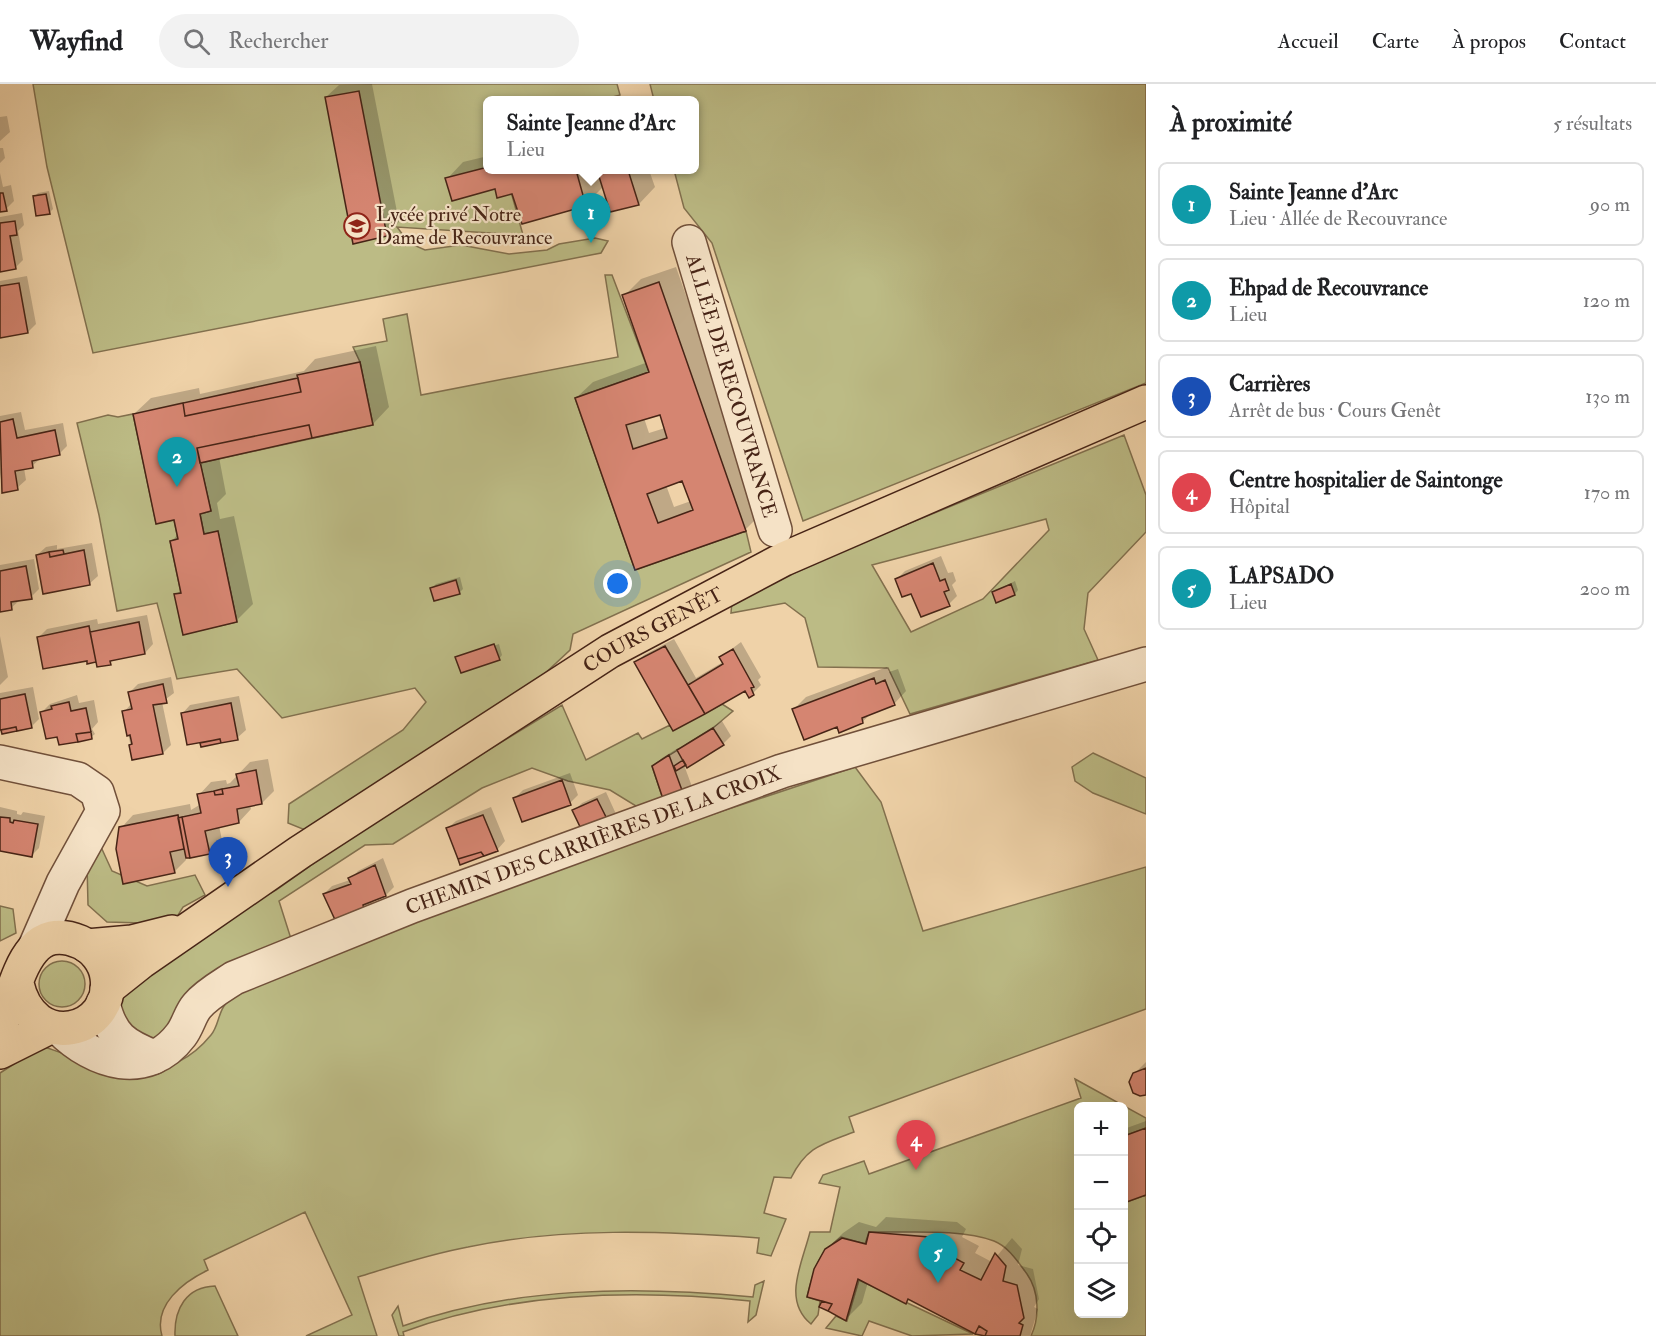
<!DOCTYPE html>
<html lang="fr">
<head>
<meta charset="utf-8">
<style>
	:root { --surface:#fff; --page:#f2f2f2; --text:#202124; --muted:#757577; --line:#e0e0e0; --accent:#7c3aed }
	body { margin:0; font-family:"IM FELL Double Pica",serif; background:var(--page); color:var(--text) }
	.controls { position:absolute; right:18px; bottom:18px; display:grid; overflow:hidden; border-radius:9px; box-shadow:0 6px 24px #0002 }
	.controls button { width:54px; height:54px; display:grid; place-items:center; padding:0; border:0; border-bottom:2px solid var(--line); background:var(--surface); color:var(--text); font:30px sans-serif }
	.you { position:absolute; left:618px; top:500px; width:21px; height:21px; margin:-15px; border:4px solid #fff; border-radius:50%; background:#1a73e8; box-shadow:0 0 0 9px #1a73e833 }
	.badge { display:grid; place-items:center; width:39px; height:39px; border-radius:50%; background:var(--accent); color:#fff; font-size:20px; font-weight:700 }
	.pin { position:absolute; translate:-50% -50px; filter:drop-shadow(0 2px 3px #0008) }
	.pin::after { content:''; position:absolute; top:32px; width:21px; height:18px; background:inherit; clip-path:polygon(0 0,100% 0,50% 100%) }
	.popup { position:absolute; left:483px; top:12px; width:216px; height:78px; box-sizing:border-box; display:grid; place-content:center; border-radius:9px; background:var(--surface); filter:drop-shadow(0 2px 4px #0005); font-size:20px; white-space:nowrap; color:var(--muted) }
	.popup b { font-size:22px; color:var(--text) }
	.popup::after { content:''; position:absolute; left:50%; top:100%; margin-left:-12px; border:12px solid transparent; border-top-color:var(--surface) }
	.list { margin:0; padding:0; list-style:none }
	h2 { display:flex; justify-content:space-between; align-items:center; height:78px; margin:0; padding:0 24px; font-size:26px }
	h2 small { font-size:20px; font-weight:400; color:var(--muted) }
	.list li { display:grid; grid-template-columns:39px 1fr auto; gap:18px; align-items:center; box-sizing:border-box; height:84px; margin:0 12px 12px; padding:0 12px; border:2px solid var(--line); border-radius:9px }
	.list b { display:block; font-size:22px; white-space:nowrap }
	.list p { margin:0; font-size:20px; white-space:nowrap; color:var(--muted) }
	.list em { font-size:20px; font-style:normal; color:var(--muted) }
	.icon { flex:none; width:33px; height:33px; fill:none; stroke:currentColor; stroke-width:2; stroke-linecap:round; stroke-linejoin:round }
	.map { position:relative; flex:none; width:1146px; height:1252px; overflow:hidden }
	header { display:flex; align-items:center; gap:36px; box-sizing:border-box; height:84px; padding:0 30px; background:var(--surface); border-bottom:2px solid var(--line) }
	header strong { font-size:28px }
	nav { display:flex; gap:33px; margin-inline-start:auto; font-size:21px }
	.search { width:420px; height:54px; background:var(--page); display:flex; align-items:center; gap:15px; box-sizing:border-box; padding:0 21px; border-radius:33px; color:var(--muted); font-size:22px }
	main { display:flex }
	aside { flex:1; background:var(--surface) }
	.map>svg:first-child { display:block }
	.green { fill:#bcbb85; stroke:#82704e; stroke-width:1.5; fill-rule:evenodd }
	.shadow { fill:#0003; fill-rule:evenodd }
	.building { fill:#d58571; stroke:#472416; stroke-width:1.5; fill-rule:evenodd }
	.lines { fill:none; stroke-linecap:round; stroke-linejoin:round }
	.minor-casing { stroke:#71503a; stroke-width:36 }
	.major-casing { stroke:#472416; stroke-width:36 }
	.minor { stroke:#f5e2c6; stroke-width:33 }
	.major { stroke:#efd2a8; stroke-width:33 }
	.labels { text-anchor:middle; stroke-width:4.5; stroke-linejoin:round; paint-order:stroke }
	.poi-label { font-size:20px; fill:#472416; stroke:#f5e2c6; text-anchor:start }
	.street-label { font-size:20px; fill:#472416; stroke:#f5e2c6 }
</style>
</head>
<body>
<header>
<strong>Wayfind</strong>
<div class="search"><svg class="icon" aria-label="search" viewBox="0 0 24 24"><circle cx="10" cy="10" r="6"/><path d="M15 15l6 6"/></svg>Rechercher</div>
<nav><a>Accueil</a><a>Carte</a><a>À propos</a><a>Contact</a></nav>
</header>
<main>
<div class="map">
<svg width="1146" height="1252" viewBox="0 0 1146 1252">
	<rect width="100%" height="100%" fill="#efd2a8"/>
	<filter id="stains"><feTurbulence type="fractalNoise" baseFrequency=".00333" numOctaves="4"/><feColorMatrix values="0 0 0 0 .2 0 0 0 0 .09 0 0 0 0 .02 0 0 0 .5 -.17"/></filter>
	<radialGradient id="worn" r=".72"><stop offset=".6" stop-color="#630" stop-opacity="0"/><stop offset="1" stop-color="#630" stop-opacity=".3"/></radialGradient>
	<path class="green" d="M33,0H617L620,11L602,16H488V86H505L523,151L397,143L409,159L425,166L461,161L509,170L547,166L559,160L595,154L608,157L601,169L93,269L47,83Z
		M650,0H1146V299L803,437L712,159L684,124L674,86H694V16H654Z
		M605,191H612L649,288L575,314L635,486L746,447L751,468L573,550L570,566L526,607L310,748L288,739L289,720L403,646L426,618L415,604L282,634L237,585L177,595L157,519L117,527L99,431L77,339L108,331L118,333L133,330L156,439L174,436L178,455L170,457L181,509L175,511L183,550L237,538L218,448L204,450L200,430L211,427L200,379L373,341L360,278L353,263L387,257L383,235L407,230L421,311L618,273Z
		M1124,351L1146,411V448L1088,509L1084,545L1098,576L910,630L888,584L818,583L805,534L785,519L731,529L732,517L859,460ZM1046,435L1049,446L983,515L911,548L872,481Z
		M722,620L733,627L713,644L652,682L666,724L644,727L610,706L568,697L532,684L482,704L393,760L365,761L279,817L292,858L163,950L151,955L126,947L119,915L237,827L276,806L382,731L562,621L586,676L638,649L642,655L670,641L673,646Z
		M1093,669L1146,694V730L1093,709L1075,697L1072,683Z
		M855,683L881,718L923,847L1146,783V925L849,1033L854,1048C823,1060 807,1062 791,1094L774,1093L764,1129L786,1135L771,1172L757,1169L759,1154C663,1147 563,1143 468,1163C430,1170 394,1182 358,1193L377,1252H306L352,1231L305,1128L204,1176L208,1186C183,1198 153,1221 162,1252H0V989L42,962C101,983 163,1010 211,951C218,943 218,931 224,922C232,910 253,900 264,891L578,775Z
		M101,763L112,787L147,802L195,791L205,811L183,823L175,836L143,839L107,838L88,821L87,780Z
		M0,822L13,825L16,849L0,857Z
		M39 900a23 23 0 1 1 46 0a23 23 0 1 1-46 0Z
		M1075,995L1146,1034V1044L1124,1052V1022H1078V1230H1124V1119L1146,1111V1252H1031C1040,1233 1039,1207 1027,1190C1018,1178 1009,1163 994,1157C961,1144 905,1149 869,1148L865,1160L841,1153C817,1170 814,1185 807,1213L820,1217L818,1231L811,1240C782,1216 802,1180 810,1148H830L840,1103L819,1099L823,1091L864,1077L869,1090L1081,1014Z
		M859,1196L973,1250L912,1252L869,1237L862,1252L826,1244L836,1232L847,1237Z
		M764,1197L756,1231L748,1238L750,1217C636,1205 511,1208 403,1248L404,1252H399L392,1231L398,1222L403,1242C514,1202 637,1202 753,1213L755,1201Z
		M215,1202L238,1252H175C174,1225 186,1203 215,1202Z"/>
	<path class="shadow" d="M372,0L399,138L386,150L326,13L339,1Z
		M7,32L10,48L0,57V33Z
		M0,64H3L5,74L0,79Z
		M488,72V86H649L655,103L639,120L604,102L585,121L447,95L463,78Z
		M0,89L3,103L11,101L14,117L6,125L0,126Z
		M49,107L53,125L50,128L34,113L38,109Z
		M22,129L24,141L18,147L23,176L15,184L0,187V133Z
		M676,183L762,429L745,446L636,484L576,314L593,298L648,278L624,212L641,195ZM661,329L665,344L649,349L644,334ZM683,395L691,417L674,423L666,401Z
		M27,192L36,240L28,248L0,253V197Z
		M376,262L389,323L373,340L219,373L226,410L217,419L220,435L234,432L253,520L236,537L176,511L182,505L172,457L178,450L175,434L134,330L151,314L199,304L200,310L304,287L315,275Z
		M21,328L25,346L63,339L67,362L59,370L41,374L32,382L24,384L26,396L17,404L3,407L0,389V332Z
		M92,459L98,492L89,500L37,471L46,463L57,461V465Z
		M941,472L948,489L953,488L956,497L952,501L957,512L949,520L912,508L897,495L905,487Z
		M34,475L39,505L31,513L20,516L11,524L0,526V481Z
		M460,493L463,505L460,508L432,504L436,500Z
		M1015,497L1018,506L1015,510L993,508Z
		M147,531L153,560L145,569L114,575L110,579L88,575L39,553L47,545L97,535L98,540Z
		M0,552L8,593L0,601Z
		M674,555L696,594L723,578L721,573L741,558L761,593L758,596L761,601L750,612L746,605L674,645L636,579L644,571Z
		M499,560L502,571L499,575L457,574Z
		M887,583L889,588L898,585L906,607L894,620L872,629L862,638L838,641L794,625L806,613Z
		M171,593L174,609L162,618L171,661L163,669L130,661L132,659H130L124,628L132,619L130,608L138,600Z
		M33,603L39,635L31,643L3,647L6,643L0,645V609Z
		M77,611L79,619L94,616L98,638L92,645L95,650L91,653L42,628L50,620Z
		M239,612L246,646L237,654L202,659L205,656L182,630L190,621Z
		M722,637L731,652L723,660L684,681L694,708L685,716L653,682L662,674L678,664L679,667L687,659Z
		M268,675L274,707L262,719L250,721L251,725L239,738L219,742L222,756L209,768L186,773V776L174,788L121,744L133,731L190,720L191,726L201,720L199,711L211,698L226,696L227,700L230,699L250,678Z
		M570,689L578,711L570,719L515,714L523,706Z
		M606,708L616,730L608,738L574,727L582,719Z
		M0,723L17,727V730L21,731L23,728L45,732L39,764L31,772L0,766Z
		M491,723L505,757L497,766L447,745L456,737Z
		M383,774L394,803L386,811L372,816L373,819L364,827L324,810L332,802L350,796L358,787Z
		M1146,971V1010L1134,990L1146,978Z
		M1146,1037V1109L1124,1118V1045Z
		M886,1133L957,1138L966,1145L962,1153L979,1162L975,1169L992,1178L1012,1154L1022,1165L1018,1181L1033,1185L1039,1215L1034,1223L1038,1225L1030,1252H987L988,1248L983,1252L910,1214L905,1218L868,1198L862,1219L846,1235L824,1216L826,1166L843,1149L859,1138L876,1143Z"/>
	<path class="building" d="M359,7L387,152L353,160L325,13Z
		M488,83V86H576L586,122L522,140L512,110L497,114L495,105L452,117L445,94Z
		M597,86H628L639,121L610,128Z
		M0,109H3L7,127L0,128Z
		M46,110L50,130L36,132L33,112Z
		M15,137L17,151L10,152L16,185L0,188V139Z
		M659,198L746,447L635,486L575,314L649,288L622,211ZM660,331L667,354L633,365L626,341ZM682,397L693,426L658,439L647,410Z
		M19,199L28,249L0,254V202Z
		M360,278L373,341L312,354L309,341L197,364L211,427L200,430L204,450L218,447L237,538L183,551L174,510L181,509L170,457L178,455L174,436L156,440L133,330L183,319L185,332L301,308L297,291Z
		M298,294L301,308L185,332L183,319Z
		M13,335L17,354L55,346L60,371L32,377L33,384L15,387L18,406L2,409L0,338Z
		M309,341L312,354L200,379L197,364Z
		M63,466L64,470L50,473L49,468Z
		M84,466L90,501L43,510L36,471L49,468L50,473Z
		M933,479L940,497L945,495L949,506L944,508L950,522L921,533L911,510L902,513L895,495Z
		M26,482L32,515L11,518L12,526L0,528V487Z
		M456,496L460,510L434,517L430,504Z
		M1011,500L1015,511L996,519L992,508Z
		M139,538L145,570L110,577L111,581L97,583L90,548Z
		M89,542L96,578L87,580V577L43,585L37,553Z
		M494,560L500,576L461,589L455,573Z
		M665,562L705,630L673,647L634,578Z
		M733,565L754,603L751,604L754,611L749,614L745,607L705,630L688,601L723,580L719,573Z
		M874,594L876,600L885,596L895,621L862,634L863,639L839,649L837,643L804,656L792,625Z
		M163,600L167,619L153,621L163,670L132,676L129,661L132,660L130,651L127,652L122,627L132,625L128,608Z
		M25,610L32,644L17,647L16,643L0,646V615Z
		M69,618L71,627L86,624L91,648L76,650L78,658L59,661L57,653L46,655L40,628L52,625L51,622Z
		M231,619L238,656L221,659L220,655L187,661L181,629Z
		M16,643L17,647L2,650L1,646Z
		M713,644L724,661L687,684L677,666Z
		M91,648L92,655L78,658L76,650Z
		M220,655L221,659L201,663L200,659Z
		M669,671L686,717L666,724L652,682Z
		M683,676L686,681L676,687L674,682Z
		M256,686L262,720L237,725L239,739L205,747L210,770L190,774L182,733L201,729L197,710L214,707L215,711L223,710L222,705L239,702L236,690Z
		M562,696L571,721L522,738L513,714Z
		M222,705L223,710L215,711L214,707Z
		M597,715L609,739L584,751L572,726Z
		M178,731L184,765L170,768L175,789L123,800L116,765L119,743Z
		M483,731L498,767L484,772L481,768L458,775L446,744Z
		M0,733L10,734V738L13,739L14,736L38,740L32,773L0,767Z
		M182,733L190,774H186L178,734Z
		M481,768L484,772L460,781L458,775Z
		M375,781L386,812L363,821L365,829L337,840L323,810L351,800L348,794Z
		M1146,984V1011L1140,1012L1133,1009L1129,998L1133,989Z
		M1146,1044V1111L1124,1119V1052Z
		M869,1148L941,1154V1157L951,1162L947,1170L964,1179L960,1186L981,1196L995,1169L1006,1182L1003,1197L1017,1201L1024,1234L1019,1239L1023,1241L1020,1252H985L987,1247L979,1242L975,1250L908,1215L906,1220L858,1195L846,1237L828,1227L832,1220L807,1213L814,1185L825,1165L842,1154L866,1160Z
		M822,1217L832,1220L828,1227L819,1223Z
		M979,1242L987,1247L985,1252L975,1250Z"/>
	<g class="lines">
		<g class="minor-casing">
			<g id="minor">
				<path id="s1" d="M689,158L775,446"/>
				<path d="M0,678L78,695L97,708L103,727L63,799L35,863"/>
				<path d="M103,919C111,953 124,961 154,973"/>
				<path id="s2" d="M60,945C94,979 147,996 181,951C188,942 190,930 197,922C207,910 222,902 234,894L412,822L782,687L1146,580"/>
			</g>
		</g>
		<g class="major-casing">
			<g id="major">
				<path d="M87,862L132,858L172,848"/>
				<path id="s3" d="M107,905L141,878L300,768L610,567L784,475L1146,318"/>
				<path d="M0,941C17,907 23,834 80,858C94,864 105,878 107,893C115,948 33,971 17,900"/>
				<path d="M0,968L50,943"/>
			</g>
		</g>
		<use href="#minor" class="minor"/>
		<use href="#major" class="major"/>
	</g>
	<defs>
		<g id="school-ring" transform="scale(1.35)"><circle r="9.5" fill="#f5e2c6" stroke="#8f2418" stroke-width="1.5"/><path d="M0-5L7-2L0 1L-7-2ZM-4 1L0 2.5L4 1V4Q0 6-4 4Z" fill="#8f2418"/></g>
	</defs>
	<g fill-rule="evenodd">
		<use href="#school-ring" x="357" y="142"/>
	</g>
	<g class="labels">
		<g class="poi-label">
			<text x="376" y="137">Lycée privé Notre<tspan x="376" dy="23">Dame de Recouvrance</tspan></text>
		</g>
		<g class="street-label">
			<text dy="7" stroke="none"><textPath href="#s1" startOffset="150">ALLÉE DE RECOUVRANCE</textPath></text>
			<text dy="7" stroke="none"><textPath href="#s3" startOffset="654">COURS GENÊT</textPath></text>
			<text dy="7" stroke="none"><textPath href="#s2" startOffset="604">CHEMIN DES CARRIÈRES DE LA CROIX</textPath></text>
		</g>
	</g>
	<rect width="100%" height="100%" filter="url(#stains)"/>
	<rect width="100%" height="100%" fill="url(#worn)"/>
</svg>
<div class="controls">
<button>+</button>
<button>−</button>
<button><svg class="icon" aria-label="locate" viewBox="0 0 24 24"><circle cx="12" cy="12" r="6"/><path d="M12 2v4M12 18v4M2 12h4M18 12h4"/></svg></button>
<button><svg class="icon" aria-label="layers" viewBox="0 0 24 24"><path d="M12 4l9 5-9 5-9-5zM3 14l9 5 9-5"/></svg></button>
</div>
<div class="you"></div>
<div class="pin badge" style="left:591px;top:159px;background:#0f9aa8">1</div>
<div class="popup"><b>Sainte Jeanne d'Arc</b>Lieu</div>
<div class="pin badge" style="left:177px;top:403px;background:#0f9aa8">2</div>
<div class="pin badge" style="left:228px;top:803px;background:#1a4fb4">3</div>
<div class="pin badge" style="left:916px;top:1086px;background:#e0444e">4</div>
<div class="pin badge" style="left:938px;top:1199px;background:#0f9aa8">5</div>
</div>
<aside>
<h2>À proximité<small>5 résultats</small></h2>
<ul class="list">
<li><span class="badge" style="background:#0f9aa8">1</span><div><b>Sainte Jeanne d'Arc</b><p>Lieu · Allée de Recouvrance</p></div><em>90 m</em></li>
<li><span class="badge" style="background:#0f9aa8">2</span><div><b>Ehpad de Recouvrance</b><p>Lieu</p></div><em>120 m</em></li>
<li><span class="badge" style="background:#1a4fb4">3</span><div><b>Carrières</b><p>Arrêt de bus · Cours Genêt</p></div><em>130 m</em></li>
<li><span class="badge" style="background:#e0444e">4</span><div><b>Centre hospitalier de Saintonge</b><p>Hôpital</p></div><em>170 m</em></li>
<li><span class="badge" style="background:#0f9aa8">5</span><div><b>LAPSADO</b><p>Lieu</p></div><em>200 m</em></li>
</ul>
</aside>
</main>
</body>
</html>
